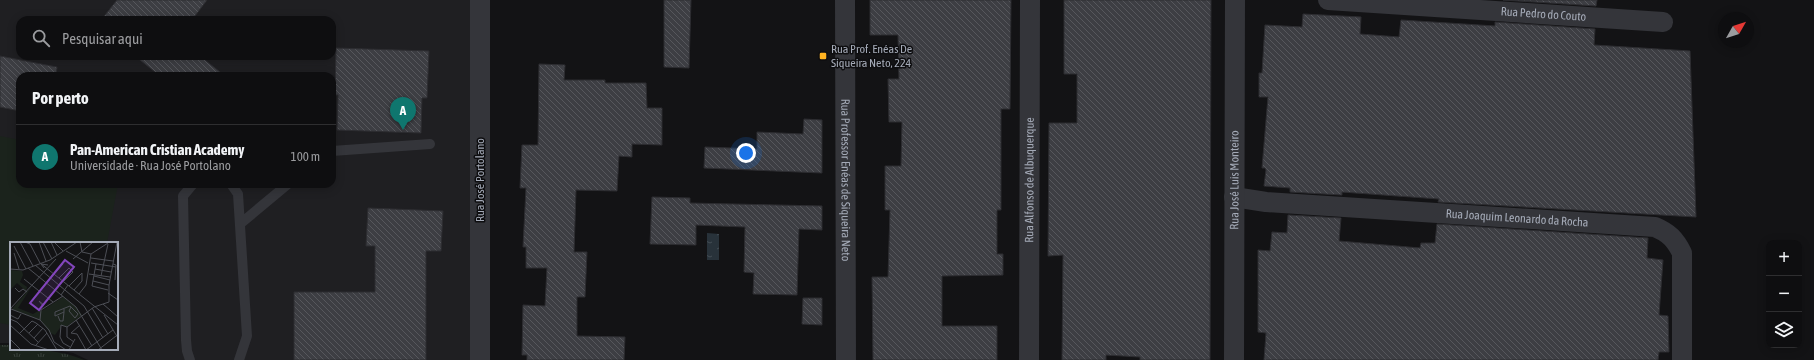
<!DOCTYPE html>
<html lang="pt">
<head>
<meta charset="utf-8">
<style>
	:root { --surface:#0e0e10; --page:#171719; --text:#f1f3f6; --muted:#9b9c9f; --line:#2e2e30; --accent:#0f766e }
	body { margin:0; font-family:"Asap Condensed",sans-serif; background:var(--page); color:var(--text) }
	.controls { position:absolute; right:12px; bottom:12px; display:grid; overflow:hidden; border-radius:8px; box-shadow:0 2px 10px #0003 }
	.controls button { width:36px; height:36px; display:grid; place-items:center; padding:0; border:0; border-bottom:1px solid var(--line); background:var(--surface); color:var(--text); font:20px sans-serif }
	.compass { position:absolute; left:1718px; top:12px; width:36px; height:36px; border-radius:50%; background:var(--surface); box-shadow:0 2px 10px #0003; rotate:51deg }
	.you { position:absolute; left:746px; top:153px; width:14px; height:14px; margin:-10px; border:3px solid #fff; border-radius:50%; background:#1a73e8; box-shadow:0 0 0 6px #1a73e833 }
	.badge { display:grid; place-items:center; width:26px; height:26px; border-radius:50%; background:var(--accent); color:#fff; font-size:13px; font-weight:700 }
	.pin { position:absolute; translate:-50% -33px; filter:drop-shadow(0 1px 2px #0008) }
	.pin::after { content:''; position:absolute; top:21px; width:14px; height:12px; background:inherit; clip-path:polygon(0 0,100% 0,50% 100%) }
	.list { margin:0; padding:0; list-style:none }
	h2 { display:flex; justify-content:space-between; align-items:center; height:52px; margin:0; padding:0 16px; font-size:17px }
	h2 small { font-size:13px; font-weight:400; color:var(--muted) }
	.list li { display:grid; grid-template-columns:26px 1fr auto; gap:12px; align-items:center; box-sizing:border-box; height:64px; padding:0 16px; border-top:1px solid var(--line) }
	.list b { display:block; font-size:15px; white-space:nowrap }
	.list p { margin:0; font-size:13px; white-space:nowrap; color:var(--muted) }
	.list em { font-size:13px; font-style:normal; color:var(--muted) }
	.icon { flex:none; width:22px; height:22px; fill:none; stroke:currentColor; stroke-width:2; stroke-linecap:round; stroke-linejoin:round }
	.map { position:relative; flex:none; width:1814px; height:360px; overflow:hidden }
	.search { position:absolute; background:var(--surface); box-shadow:0 2px 10px #0003; left:16px; top:16px; width:320px; height:44px; display:flex; align-items:center; gap:10px; box-sizing:border-box; padding:0 14px; border-radius:12px; color:var(--muted); font-size:15px }
	.panel { position:absolute; background:var(--surface); box-shadow:0 2px 10px #0003; left:16px; top:72px; width:320px; height:116px; border-radius:12px }
	.map>svg:first-child { display:block }
	.built { fill:#1f1f22; fill-rule:evenodd }
	.park { fill:url(#park-tufts) }
	.pitch { fill:#1b231c }
	.water { fill:url(#water-ripples) }
	.building { fill:url(#building-back-hatch); stroke:#2d2d31 }
	.lines { fill:none; stroke-linecap:round; stroke-linejoin:round }
	.lane { stroke:#34353a; stroke-width:10 }
	.street { stroke:#34353a; stroke-width:20 }
	.poi-dot { fill:#ffb321; stroke:#0e0e10; stroke-width:1.5 }
	.labels { text-anchor:middle; stroke-width:3; stroke-linejoin:round; paint-order:stroke }
	.street-label { font-size:12px; fill:#a4aab7; stroke:#0e0e10 }
	.poi-label { font-size:12px; fill:#a4aab7; stroke:#0e0e10; text-anchor:start }
	.inset-road { fill:none; stroke:#4d4f56; stroke-width:1 }
	.view { fill:#8345bd; fill-opacity:0.15; stroke:#8345bd; stroke-width:2 }
	.inset-edge { fill:none; stroke:#a4aab7; stroke-width:2 }
</style>
</head>
<body>
<div class="map">
<svg width="1814" height="360" viewBox="0 0 1814 360">
	<defs>
		<pattern id="park-tufts" width="24" height="20" patternUnits="userSpaceOnUse"><rect width="24" height="20" fill="#1b231c"/><path d="M3 7l-1-3M5 7V3M7 7l1-3M15 17l-1-3M17 17v-4M19 17l1-3" fill="none" stroke="#39403b"/></pattern>
		<pattern id="water-ripples" width="26" height="14" patternUnits="userSpaceOnUse"><rect width="26" height="14" fill="#28323a"/><path d="M2 4q2-2 4 0t4 0M15 11q2-2 4 0t4 0" fill="none" stroke="#444d54"/></pattern>
		<pattern id="building-back-hatch" width="6" height="6" patternUnits="userSpaceOnUse"><rect width="6" height="6" fill="#3d3e43"/><path d="M-1 5l2 2M0 0l6 6M5-1l2 2" fill="none" stroke="#56575c"/></pattern>
	</defs>
	<rect width="100%" height="100%" fill="#131315"/>
	<path class="built" d="M0,0H474L476,360H88L73,353L50,349H117V243H11V343H0ZM20,20H332V56H20ZM20,76H332V184H20Z"/>
	<path class="park" d="M0,345H11V349C36,349 61,350 84,360H0Z"/>
	<path class="pitch" d="M0,136L20,140V184H118L107,243H11V325L0,323Z"/>
	<path class="water" d="M707,233L719,234V260H707Z"/>
	<path class="building" d="M117,0H207L192,20H101Z
		M664,0H691L689,68L664,67Z
		M870,0H1011L1010,109H1001V210H997V254H1003V275L942,276V326H997V360H873L872,277H888L890,210H885V166H901L902,122H889L888,79H899L898,35H870Z
		M1064,0H1211L1210,360H1140V357L1106,355V360H1062L1063,255L1048,256L1049,123H1077V74H1064Z
		M1503,0H1597L1596,6Z
		M1303,14L1361,17L1360,34L1399,37L1401,20L1495,26V22L1595,29L1594,45L1690,51L1696,217L1438,202L1439,199L1342,192V195L1290,192V188L1264,186L1266,170L1265,168H1262L1268,97H1259V73H1262L1265,25L1302,27Z
		M336,48L429,51L427,98H422L421,133L337,130L338,95H335Z
		M0,56L57,67L56,76H20V111L0,107Z
		M135,56H200L225,76H160Z
		M539,64L565,65L564,80H605V83H646L647,108H662V145L632,144V157L619,156L617,191L576,190L574,252H587L585,297H577V336L625,337L624,360H527V355H522L523,305L545,306L547,268H526V247H523L526,188H520L522,145H538Z
		M804,119L822,120V173L704,168L705,147L757,149V132L803,134Z
		M652,197L690,198V203L822,206V230L799,229L797,295L753,294L754,273L744,272L745,227L696,225V245L650,244Z
		M368,208L443,211L441,251H426V360H294V292H375V246H366Z
		M1288,215L1341,218L1339,241L1420,248L1421,243H1435L1437,224L1648,238L1647,258L1663,260L1659,315L1668,316L1669,352H1659L1658,360H1264L1266,333L1258,332V250L1270,251L1272,232L1287,233Z
		M803,298H822V325L802,324Z"/>
	<g class="lines">
		<path class="lane" d="M332,151L430,144
			M231,184L238,194L247,336L239,360
			M240,224L288,184
			M190,360L187,351L186,340L183,196L193,184"/>
		<g class="street">
			<path d="M480,0V360"/>
			<path id="s1" d="M845,0L846,360"/>
			<path id="s2" d="M1328,0L1663,22"/>
			<path id="s3" d="M1234,197L1266,202L1655,227C1669,233 1675,239 1682,253V360"/>
			<path id="s4" d="M1029,360L1030,0"/>
			<path id="s5" d="M1234,360L1235,0"/>
		</g>
	</g>
	<rect class="poi-dot" x="819" y="52" width="8" height="8" rx="2"/>
	<g class="labels">
		<g class="street-label">
			<text dy="4" stroke="none"><textPath href="#s2" startOffset="216">Rua Pedro do Couto</textPath></text>
			<text transform="translate(480 180) rotate(-90)" y="4">Rua José Portolano</text>
			<text dy="4" stroke="none"><textPath href="#s1" startOffset="180">Rua Professor Enéas de Siqueira Neto</textPath></text>
			<text dy="4" stroke="none"><textPath href="#s4" startOffset="180">Rua Alfonso de Albuquerque</textPath></text>
			<text dy="4" stroke="none"><textPath href="#s5" startOffset="180">Rua José Luis Monteiro</textPath></text>
			<text dy="4" stroke="none"><textPath href="#s3" startOffset="284">Rua Joaquim Leonardo da Rocha</textPath></text>
		</g>
		<g class="poi-label">
			<text x="831" y="53">Rua Prof. Enéas De<tspan x="831" dy="14">Siqueira Neto, 224</tspan></text>
		</g>
	</g>
	<g transform="translate(10 242)">
		<rect width="108" height="108" fill="#131315"/>
		<path d="M0,28L12,29L13,33L10,40L17,45L16,49L7,41L0,48ZM53,55L66,65L72,73L56,85L52,83L45,93L40,91L30,78V70Z" fill="#1b231c"/>
		<path d="M22,44L8,66L23,72L42,61L30,69V78L2,67Z" fill="#1b231c"/>
		<path class="inset-road" d="M10,0L23,24M15,0L20,2L30,21L108,83M29,0L36,19M33,0L42,17M41,0L47,13M44,0L53,9M70,0L72,10L81,12L98,1M4,4L16,27M56,9L78,21M4,11L9,27M81,16L103,19M63,17L83,0M81,21L106,25M86,22L82,44L98,48M103,22L106,23L105,38M25,23L74,64L93,96M18,26L66,65L92,108M34,26L31,22L38,23M0,27L13,28L40,18L67,0M85,27L101,30M108,28V45M44,32L53,22M79,32L100,35M84,34L100,38M91,34L98,2M49,36L59,26L63,30L54,39M14,37L43,60M83,39L99,43M59,44L72,31V39L64,48M5,46L9,50L13,47L17,50M98,51L108,58M69,52L76,43L81,12M51,53L58,43M99,60V43L107,0M93,62L108,75M33,64L29,59L34,63M60,64L68,72L65,76L59,69L61,65M82,66L98,92M0,67L46,17M1,67L30,78L39,88L44,100L56,108M54,67V70L45,74V70L60,64M0,73L8,77L11,72M94,73L108,96M48,74L50,79H53L54,70M0,77L7,80L28,100M30,78L31,68L53,54M66,78L82,104M0,83L21,102L39,108M70,83L61,91L67,92L76,108M57,85L84,65L99,60M57,85L51,83L50,95L53,101L60,105M57,85V95L64,100M19,91L28,82M9,92L22,79L26,81L35,88L47,108M24,96L33,86M0,97L11,108M26,103L37,91M59,108L65,97M76,108L103,88M88,108L106,94"/>
		<path class="view" d="M55,18L64,25L29,68L20,61Z"/>
		<rect width="108" height="108" class="inset-edge"/>
	</g>
</svg>
<div class="controls">
<button>+</button>
<button>−</button>
<button><svg class="icon" aria-label="layers" viewBox="0 0 24 24"><path d="M12 4l9 5-9 5-9-5zM3 14l9 5 9-5"/></svg></button>
</div>
<svg class="compass" viewBox="-18 -18 36 36"><path d="M0-13l5 13h-10z" fill="#e53935"/><path d="M0 13l5-13h-10z" fill="#9b9c9f"/></svg>
<div class="you"></div>
<div class="pin badge" style="left:403px;top:130px">A</div>
<div class="search"><svg class="icon" aria-label="search" viewBox="0 0 24 24"><circle cx="10" cy="10" r="6"/><path d="M15 15l6 6"/></svg>Pesquisar aqui</div>
<section class="panel">
<h2>Por perto<small></small></h2>
<ul class="list">
<li><span class="badge">A</span><div><b>Pan-American Cristian Academy</b><p>Universidade · Rua José Portolano</p></div><em>100 m</em></li>
</ul>
</section>
</div>
</body>
</html>
